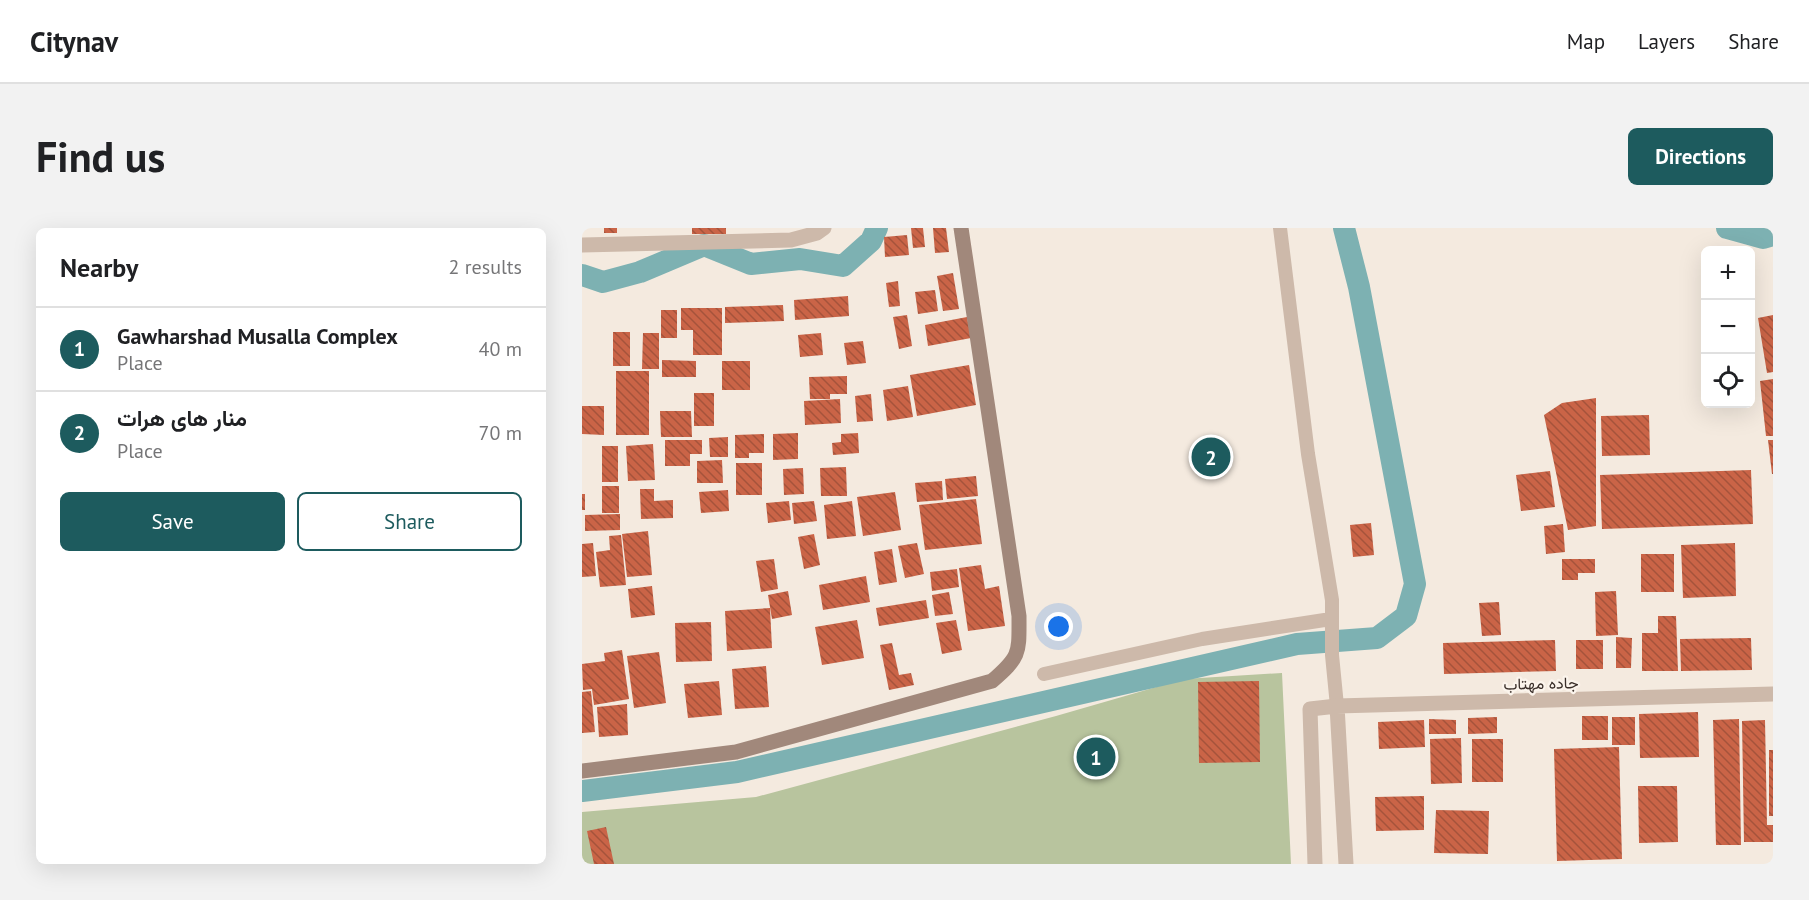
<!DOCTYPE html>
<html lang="en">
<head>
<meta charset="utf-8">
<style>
	:root { --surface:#fff; --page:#f2f2f2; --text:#202124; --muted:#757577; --line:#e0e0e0; --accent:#1d5b5e }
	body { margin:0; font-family:"PT Sans",Vazirmatn,sans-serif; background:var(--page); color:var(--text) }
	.controls { position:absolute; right:18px; top:18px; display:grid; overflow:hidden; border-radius:9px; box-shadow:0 6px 24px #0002 }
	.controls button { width:54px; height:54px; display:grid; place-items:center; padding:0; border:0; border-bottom:2px solid var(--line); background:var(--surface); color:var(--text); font:30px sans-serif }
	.you { position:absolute; left:477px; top:399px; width:21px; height:21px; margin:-15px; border:4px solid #fff; border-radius:50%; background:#1a73e8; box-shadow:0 0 0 9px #1a73e833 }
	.badge { display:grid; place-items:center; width:39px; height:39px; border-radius:50%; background:var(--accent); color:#fff; font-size:20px; font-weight:700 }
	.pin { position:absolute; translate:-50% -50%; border:3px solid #fff; box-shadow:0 2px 6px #0006 }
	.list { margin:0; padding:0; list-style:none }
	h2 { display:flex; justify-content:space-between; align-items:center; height:78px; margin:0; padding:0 24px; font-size:26px }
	h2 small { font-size:20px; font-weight:400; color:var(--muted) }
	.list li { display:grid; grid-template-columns:39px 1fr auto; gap:18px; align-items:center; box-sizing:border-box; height:84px; padding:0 24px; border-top:2px solid var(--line) }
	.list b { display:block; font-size:22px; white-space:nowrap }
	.list p { margin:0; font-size:20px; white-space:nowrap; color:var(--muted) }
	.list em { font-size:20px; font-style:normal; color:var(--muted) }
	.actions { display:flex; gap:12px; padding:18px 24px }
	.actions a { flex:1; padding:14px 0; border:2px solid var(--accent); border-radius:9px; text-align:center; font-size:21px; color:var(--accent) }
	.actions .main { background:var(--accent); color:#fff }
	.icon { flex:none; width:33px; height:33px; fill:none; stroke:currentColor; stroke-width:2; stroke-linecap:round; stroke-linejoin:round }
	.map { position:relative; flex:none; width:1191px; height:636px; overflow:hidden; border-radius:9px }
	header { display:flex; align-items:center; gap:36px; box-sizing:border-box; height:84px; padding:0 30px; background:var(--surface); border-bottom:2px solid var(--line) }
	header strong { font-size:28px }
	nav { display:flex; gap:33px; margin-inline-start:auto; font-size:21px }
	.intro { display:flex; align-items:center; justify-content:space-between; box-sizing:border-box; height:144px; padding:0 36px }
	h1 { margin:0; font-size:42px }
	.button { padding:15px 27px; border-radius:9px; background:var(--accent); color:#fff; font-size:21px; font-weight:700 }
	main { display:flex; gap:36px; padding:0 36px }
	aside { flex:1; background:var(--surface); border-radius:9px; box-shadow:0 6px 24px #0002 }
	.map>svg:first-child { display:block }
	.park { fill:#b8c49e }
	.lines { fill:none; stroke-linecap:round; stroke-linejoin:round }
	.canal { stroke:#7db1b2; stroke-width:22 }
	.building { fill:url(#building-back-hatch) }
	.service { stroke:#cdb9aa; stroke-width:14 }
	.minor { stroke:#cdb9aa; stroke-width:15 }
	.secondary { stroke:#a1887b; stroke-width:15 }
	.labels { text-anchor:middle; stroke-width:4.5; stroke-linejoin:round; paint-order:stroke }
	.street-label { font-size:16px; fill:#3a2f2a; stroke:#fbf4ec }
</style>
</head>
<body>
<header>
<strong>Citynav</strong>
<nav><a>Map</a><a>Layers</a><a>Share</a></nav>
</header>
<div class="intro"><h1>Find us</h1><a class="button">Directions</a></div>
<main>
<aside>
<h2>Nearby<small>2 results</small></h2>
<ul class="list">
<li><span class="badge">1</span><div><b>Gawharshad Musalla Complex</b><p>Place</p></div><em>40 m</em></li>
<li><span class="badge">2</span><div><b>منار های هرات</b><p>Place</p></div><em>70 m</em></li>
</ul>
<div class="actions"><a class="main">Save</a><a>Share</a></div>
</aside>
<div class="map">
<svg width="1191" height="636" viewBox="0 0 1191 636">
	<defs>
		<pattern id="building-back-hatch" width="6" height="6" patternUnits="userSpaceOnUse" patternTransform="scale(1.5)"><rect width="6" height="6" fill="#ca6447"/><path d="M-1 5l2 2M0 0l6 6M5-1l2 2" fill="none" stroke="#a5533b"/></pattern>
	</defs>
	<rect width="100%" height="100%" fill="#f4eadf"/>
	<path class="park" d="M700,445L709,636H0V584L174,569L474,488L602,451Z"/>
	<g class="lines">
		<path class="canal" d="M1145,0L1181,10L1191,7
			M0,47L21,54L58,44L122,17L169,36L218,31L261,38L289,13L295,0
			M0,563L155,544L715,416L795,410L824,388L833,356L777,59L762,0"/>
	</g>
	<path class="building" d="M22,0H35V5H22Z
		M110,0H144V6H110Z
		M329,0H341L343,19L331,20Z
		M351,0H364L367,24L353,25Z
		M325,7L327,27L303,29L302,9Z
		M371,45L377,81L361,83L355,48Z
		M316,53L318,78L307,79L304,55Z
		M353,62L356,83L336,86L333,64Z
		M266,68L267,88L213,92L212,72Z
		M201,77L202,93L143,95V79Z
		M99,80H140V127H111V102H99Z
		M79,82H95V110H79Z
		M325,87L330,118L317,121L311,89Z
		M1191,87V144L1185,145L1176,90Z
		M385,89L389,110L346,118L343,97Z
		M31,104H48V138H31Z
		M61,105H77V141H60Z
		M239,105L241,127L218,129L216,107Z
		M281,113L284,135L265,137L262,115Z
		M80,132L114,133V149H80Z
		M140,133H168V162H140Z
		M387,137L394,177L335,188L328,147Z
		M34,143H67V207H34Z
		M265,148V166H248V171H228L227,149Z
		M1191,151V208H1184L1178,153Z
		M326,158L331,189L305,193L301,162Z
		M112,165H132V198H112Z
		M289,166L291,193L275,194L273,168Z
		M1014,170V298L986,302L962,187L980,175Z
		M258,171L259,195L223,197L222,173Z
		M0,178H22V207L0,206Z
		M78,183H109L110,209H79Z
		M1067,187L1068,227L1020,228L1019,188Z
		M216,205V231L191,232V206Z
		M276,205L277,225L251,227L250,215L259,214V206Z
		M182,206V225H167V230H153V207Z
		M146,209V229H128L127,210Z
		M83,212H120V226H108V238H83Z
		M1186,212H1191V246H1190Z
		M71,216L73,252L46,253L44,218Z
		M20,218H36V254H20Z
		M140,232L141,255H115V233Z
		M154,235H180V267H154Z
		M264,239L265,268H239L238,240Z
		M221,240L222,266L202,267L201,241Z
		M1169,242L1171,296L1020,301L1018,247Z
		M968,243L973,279L939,283L934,247Z
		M394,248L396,268L365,271L363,251Z
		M360,253L361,272L335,274L333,255Z
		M20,258H37V285H20Z
		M58,261H72V273L91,272V290L59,291Z
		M146,262L147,283L119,285L117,264Z
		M313,264L319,302L281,308L275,269Z
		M0,266H3V282H0Z
		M394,271L400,316L343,322L337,277Z
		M207,273L209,292L186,295L184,275Z
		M232,273L235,293L212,296L210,275Z
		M270,273L274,308L245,311L242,277Z
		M38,286V302L3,303V287Z
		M789,295L792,327L771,329L768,297Z
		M981,296L983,324L964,326L962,298Z
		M66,303L70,347L45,349L40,306Z
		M232,306L238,337L222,341L216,309Z
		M39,307L44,357L18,359L14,324L28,322L27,308Z
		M11,315L14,348L0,349V316Z
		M335,315L342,346L323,350L316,318Z
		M1153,315L1154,368L1101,370L1099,317Z
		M310,321L315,354L297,357L292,324Z
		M1059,326H1092V364H1059Z
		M192,331L196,361L179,364L174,333Z
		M980,331H1013V345H996V352H980Z
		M399,337L403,361L417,358L423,398L386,403L377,340Z
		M375,341L377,359L350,363L348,344Z
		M284,348L288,374L241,382L237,357Z
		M70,358L73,387L49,390L46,361Z
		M206,363L210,387L190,391L186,367Z
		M1034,363L1036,407L1014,408L1013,364Z
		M367,364L371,386L353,388L350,367Z
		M344,372L347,390L297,398L294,380Z
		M917,374L919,407L900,408L897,375Z
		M188,380L190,420L145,423L143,383Z
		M1076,388H1094L1096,443H1060V405H1076Z
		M275,392L282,430L240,437L233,399Z
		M374,392L380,422L360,426L354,395Z
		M129,394L130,433L94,434L93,395Z
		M1034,409L1050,410L1049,440H1034Z
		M1169,410L1170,442L1099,443L1098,411Z
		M973,412L974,443L862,446L861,415Z
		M994,412H1021V441H994Z
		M310,415L317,447L329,445L332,457L307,462L298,417Z
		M40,422L47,471L12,477L10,461L1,462L0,436L23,433L22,425Z
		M77,424L84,475L52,480L45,428Z
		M184,438L187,479L153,481L150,441Z
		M137,453L140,487L106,490L102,456Z
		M677,453L678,534L617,535L616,454Z
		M9,463L13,504L0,505V464Z
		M45,476L46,507L17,509L15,479Z
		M1116,484L1117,529L1058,530L1057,486Z
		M1000,488H1026V512H1000Z
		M915,489V505L886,506V490Z
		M1030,489H1053V517H1030Z
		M847,491L874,492V506H847Z
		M1157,491L1159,617H1134L1131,492Z
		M842,492L843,519L797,521L796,494Z
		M1183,492L1185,597H1191V614H1162L1160,493Z
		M879,510L880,555L849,556L848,511Z
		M890,511H921V554H890Z
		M1037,519L1040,631L975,633L972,521Z
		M1187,522H1191V588H1187Z
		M1056,558H1095L1096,614L1057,615Z
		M842,568V602L794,603L793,569Z
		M854,582L907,583L906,626L852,625Z
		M24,599L32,636H12L5,603Z"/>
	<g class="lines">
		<path class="service" d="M698,0L726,226L750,372V427L755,478
			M462,446L620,411L749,391"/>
		<path class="minor" d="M0,17L209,12L235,5L242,0
			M755,478L764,636
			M733,636L728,481L755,478L1191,466"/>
		<path class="secondary" d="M0,543L154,524L410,453C439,428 437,425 437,388L379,0"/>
	</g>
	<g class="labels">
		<g class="street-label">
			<text transform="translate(959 455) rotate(-1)" y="6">جاده مهتاب</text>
		</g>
	</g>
</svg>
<div class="controls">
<button>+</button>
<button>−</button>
<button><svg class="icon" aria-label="locate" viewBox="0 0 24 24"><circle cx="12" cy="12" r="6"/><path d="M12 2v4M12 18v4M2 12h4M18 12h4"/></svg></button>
</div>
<div class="you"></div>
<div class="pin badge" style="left:514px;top:529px">1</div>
<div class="pin badge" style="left:629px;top:229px">2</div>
</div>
</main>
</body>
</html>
